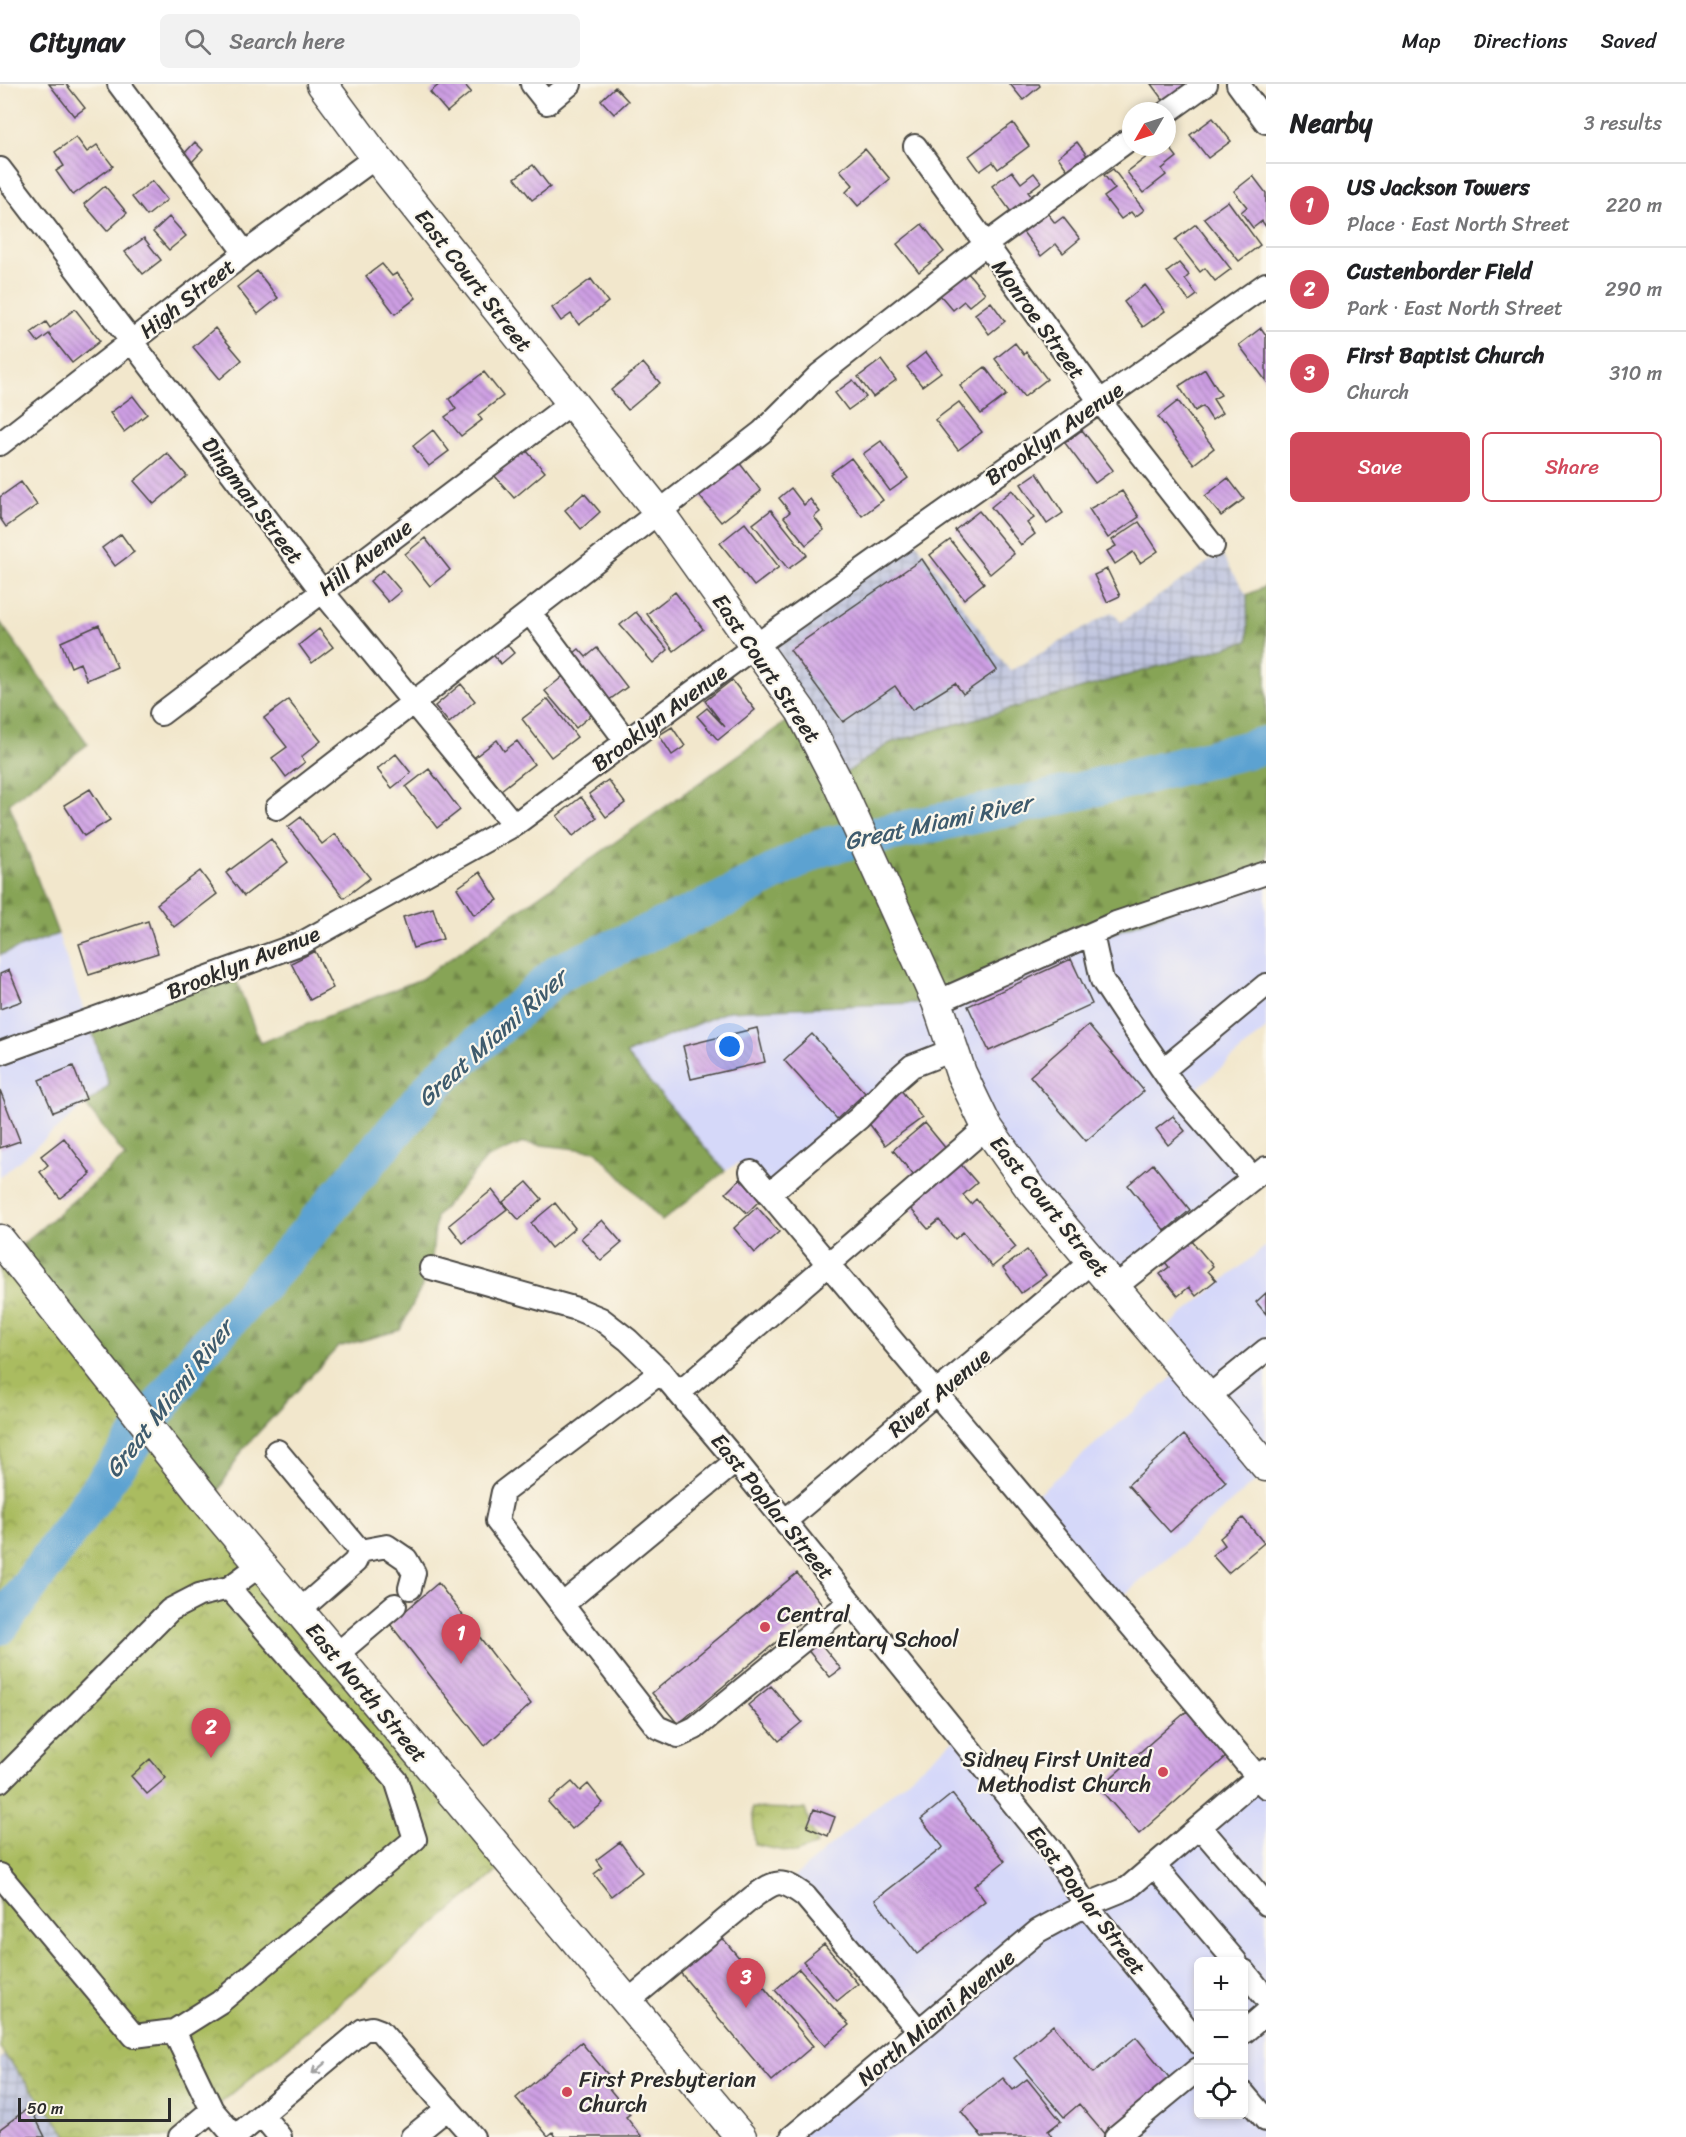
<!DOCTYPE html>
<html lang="en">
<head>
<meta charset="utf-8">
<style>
	:root { --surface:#fff; --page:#f2f2f2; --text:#202124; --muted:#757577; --line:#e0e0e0; --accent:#d1495b }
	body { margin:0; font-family:Sriracha,sans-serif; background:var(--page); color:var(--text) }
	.controls { position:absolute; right:18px; bottom:18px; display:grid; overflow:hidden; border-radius:9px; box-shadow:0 3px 9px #0003 }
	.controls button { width:54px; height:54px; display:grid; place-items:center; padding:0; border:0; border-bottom:2px solid var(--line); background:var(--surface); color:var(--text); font:30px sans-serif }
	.compass { position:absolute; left:1122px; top:18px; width:54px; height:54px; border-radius:50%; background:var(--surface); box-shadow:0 3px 9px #0003; rotate:231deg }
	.scale { position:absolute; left:18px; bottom:15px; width:153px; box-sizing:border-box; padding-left:6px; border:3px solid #2b2b2b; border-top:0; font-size:16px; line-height:21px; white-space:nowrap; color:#2b2b2b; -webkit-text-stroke:4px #fbf7ec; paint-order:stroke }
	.you { position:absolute; left:730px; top:963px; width:21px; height:21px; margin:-15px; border:4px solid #fff; border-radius:50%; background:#1a73e8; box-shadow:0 0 0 9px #1a73e833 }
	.badge { display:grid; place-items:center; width:39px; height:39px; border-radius:50%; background:var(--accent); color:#fff; font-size:20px; font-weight:700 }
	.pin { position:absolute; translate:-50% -50px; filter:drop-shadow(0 2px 3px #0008) }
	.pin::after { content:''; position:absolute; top:32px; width:21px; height:18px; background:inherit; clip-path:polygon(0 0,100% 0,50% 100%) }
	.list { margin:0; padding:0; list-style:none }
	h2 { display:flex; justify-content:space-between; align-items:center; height:78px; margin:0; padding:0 24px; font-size:26px }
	h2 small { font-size:20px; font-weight:400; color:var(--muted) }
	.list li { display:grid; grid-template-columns:39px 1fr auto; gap:18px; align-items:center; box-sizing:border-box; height:84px; padding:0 24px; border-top:2px solid var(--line) }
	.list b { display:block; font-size:22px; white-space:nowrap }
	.list p { margin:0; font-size:20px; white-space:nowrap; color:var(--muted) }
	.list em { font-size:20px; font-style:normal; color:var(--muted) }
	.actions { display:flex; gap:12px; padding:18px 24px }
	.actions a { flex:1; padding:14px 0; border:2px solid var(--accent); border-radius:9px; text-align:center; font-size:21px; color:var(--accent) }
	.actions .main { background:var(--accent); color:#fff }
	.icon { flex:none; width:33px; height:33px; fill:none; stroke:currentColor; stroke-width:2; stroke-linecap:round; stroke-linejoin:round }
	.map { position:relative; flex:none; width:1266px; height:2053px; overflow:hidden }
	header { display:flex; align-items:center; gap:36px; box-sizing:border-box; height:84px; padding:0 30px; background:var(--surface); border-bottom:2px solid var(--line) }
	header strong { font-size:28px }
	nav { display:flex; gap:33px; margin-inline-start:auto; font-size:21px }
	.search { width:420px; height:54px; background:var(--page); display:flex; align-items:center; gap:15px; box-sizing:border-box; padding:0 21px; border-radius:9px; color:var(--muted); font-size:22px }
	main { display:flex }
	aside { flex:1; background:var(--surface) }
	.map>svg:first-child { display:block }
	.built { fill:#d5d8f9; fill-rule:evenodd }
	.industrial { fill:url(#industrial-grid) }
	.forest { fill:url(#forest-firs); stroke:#596840; stroke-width:1.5 }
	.park { fill:url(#park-crowns); stroke:#6a7446; stroke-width:1.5 }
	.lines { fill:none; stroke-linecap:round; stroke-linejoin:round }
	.river { stroke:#5ba2d1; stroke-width:38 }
	.building { fill:url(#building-back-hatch) }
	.minor-casing { stroke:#494743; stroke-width:26 }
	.major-casing { stroke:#494743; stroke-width:33 }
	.minor { stroke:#fff; stroke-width:22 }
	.major { stroke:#fff; stroke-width:30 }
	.oneway { stroke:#a0a0a0 }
	.poi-dot { fill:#d1495b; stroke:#fbf7ec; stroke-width:2 }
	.labels { text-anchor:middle; stroke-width:4.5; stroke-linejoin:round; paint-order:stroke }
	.street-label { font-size:22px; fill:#2b2b2b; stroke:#fbf7ec }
	.poi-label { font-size:22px; fill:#2b2b2b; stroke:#fbf7ec; text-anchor:start }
	.water-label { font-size:24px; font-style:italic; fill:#3e5b6d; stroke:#fbf7ec }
</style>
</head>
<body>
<header>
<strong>Citynav</strong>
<div class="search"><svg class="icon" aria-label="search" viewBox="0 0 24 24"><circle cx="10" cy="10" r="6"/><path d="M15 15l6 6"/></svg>Search here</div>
<nav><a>Map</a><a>Directions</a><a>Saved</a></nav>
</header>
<main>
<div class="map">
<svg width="1266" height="2053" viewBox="0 0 1266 2053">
	<defs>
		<pattern id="industrial-grid" width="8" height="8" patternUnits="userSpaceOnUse" patternTransform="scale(1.5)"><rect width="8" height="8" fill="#bdc3de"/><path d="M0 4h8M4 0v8" fill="none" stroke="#9a9fb4"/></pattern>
		<pattern id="forest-firs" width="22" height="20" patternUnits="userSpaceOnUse" patternTransform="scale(1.5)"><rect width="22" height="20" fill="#87a456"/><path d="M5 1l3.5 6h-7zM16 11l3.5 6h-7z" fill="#6f8647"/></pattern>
		<pattern id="park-crowns" width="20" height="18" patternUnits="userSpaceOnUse" patternTransform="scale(1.5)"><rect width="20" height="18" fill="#aabc60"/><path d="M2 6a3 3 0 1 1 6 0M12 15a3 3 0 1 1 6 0" fill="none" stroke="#8b994f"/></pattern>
		<pattern id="building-back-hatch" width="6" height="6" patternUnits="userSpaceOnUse" patternTransform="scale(1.5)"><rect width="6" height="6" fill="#ce9fe4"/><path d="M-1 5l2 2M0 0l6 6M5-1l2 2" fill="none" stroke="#a782b9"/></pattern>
	</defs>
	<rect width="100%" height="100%" fill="#fbf7ec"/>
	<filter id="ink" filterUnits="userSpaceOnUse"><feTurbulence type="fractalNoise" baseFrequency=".0167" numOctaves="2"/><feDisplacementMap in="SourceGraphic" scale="12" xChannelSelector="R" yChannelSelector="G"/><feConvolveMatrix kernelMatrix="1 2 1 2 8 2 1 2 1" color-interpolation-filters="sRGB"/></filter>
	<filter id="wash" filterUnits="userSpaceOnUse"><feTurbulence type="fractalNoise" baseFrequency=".008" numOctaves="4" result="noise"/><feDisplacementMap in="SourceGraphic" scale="24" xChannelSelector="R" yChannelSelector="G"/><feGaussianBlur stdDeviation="1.35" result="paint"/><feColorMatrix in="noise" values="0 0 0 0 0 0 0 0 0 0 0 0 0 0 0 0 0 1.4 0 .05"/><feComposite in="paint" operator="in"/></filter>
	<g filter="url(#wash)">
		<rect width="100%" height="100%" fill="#f2e7cc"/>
		<path class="built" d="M1266,789V945L1185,1015L1253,1094L1115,1203L1030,1104L953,966L912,982L769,1110L751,1088L738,1079L725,1087L626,971L728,927L937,918Z
			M58,850L109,1001L0,1093V871Z
			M1266,1162V1388L1114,1520L1028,1418L1183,1284L1156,1252Z
			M958,1652L1086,1821L1128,1804L1266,1686V2053H792L919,1947L787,1799ZM1198,1878H1244V2030H1198Z"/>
		<path class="industrial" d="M911,451L1010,587L1112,528L1121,538L1221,469L1247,511L1249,557L890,659L836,695L755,562Z
			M5,1971L69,2053H0V1975Z"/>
		<path class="forest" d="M1266,502V789L937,918L728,927L626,970L725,1087L662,1137L596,1067L523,1059L487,1074L436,1133L431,1184L400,1246L338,1263L243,1365L210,1421L12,1169L125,1072L86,1021L109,1001L89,937L232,885L260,959L421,895L801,627L837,695L890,659L1248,557L1247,511Z
			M0,538L88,660L9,719L58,850L0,871Z"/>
		<path class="park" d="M0,1156L510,1777L180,2053H69L0,1965Z
			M752,1724L805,1725L817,1761L795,1769L755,1761Z"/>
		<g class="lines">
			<path class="river" d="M0,1542L199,1269L299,1159L437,997L560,888L722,816L822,763L1044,716L1266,661"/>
		</g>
		<g id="blocks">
			<path class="building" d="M49,0H66L85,24L74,32Z
				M440,0H464L471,8L447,28L430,8Z
				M1010,0H1039L1040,2L1023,16Z
				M1151,0H1190L1165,19Z
				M615,3L628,17L614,30L601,16Z
				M1213,34L1231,57L1208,74L1190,51Z
				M1013,39L1029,62L998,85L993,78L980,87L969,72Z
				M76,53L87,68L97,61L113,82L73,111L56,87L64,82L55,68Z
				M195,58L203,66L191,79L183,71Z
				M1077,58L1091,77L1071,91L1058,73Z
				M1167,60L1177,73L1162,85L1166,91L1143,109L1127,88L1160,63H1167Z
				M865,65L890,95L858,122L846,108L853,101L840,86Z
				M533,81L550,103L532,116L515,94Z
				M1113,85L1144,126L1135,133L1131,128L1121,135L1104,113L1115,105L1104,91Z
				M1012,87L1021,99L1034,89L1041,98L1028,108L1038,121L1017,136L992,102Z
				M1253,92L1266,109V143L1262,137L1253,144L1241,128L1247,123L1234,107Z
				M152,97L167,116L147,132L132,113Z
				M105,102L127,129L107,147L84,120Z
				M1228,117L1260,161L1239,177L1204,134Z
				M1045,126L1055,139L1063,133L1080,155L1063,169L1056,160L1041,172L1020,144Z
				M169,133L186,152L169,166L153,148Z
				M922,140L944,168L919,188L897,160Z
				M1196,140L1231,185L1215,197L1205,184L1200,188L1175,156Z
				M144,154L161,176L143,190L125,168Z
				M1179,179L1189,191L1185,195L1197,211L1189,217L1167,188Z
				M382,180L392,192L397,189L416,214L395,230L366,192Z
				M257,187L278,214L258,230L237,203Z
				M967,188L985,209L969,222L964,217L953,226L940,211Z
				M591,195L608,218L579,241L571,230L561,237L552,224Z
				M1145,201L1165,227L1143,243L1124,218Z
				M991,218L1005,237L989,250L975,230Z
				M75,225L100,257L72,279L49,250L38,258L31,249L46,238L50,244Z
				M215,244L242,276L220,295L193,263Z
				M1261,244L1266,251V297L1239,261Z
				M1015,259L1024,271L1026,268L1047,295L1024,313L995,275Z
				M926,268L941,288L922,302L907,283Z
				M881,276L896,296L873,313L858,293Z
				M643,279L660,299L628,326L611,306Z
				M985,283L1006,311L981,330L960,302Z
				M1205,285L1221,311L1213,315L1222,329L1212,336L1203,322L1195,327L1179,302Z
				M484,288L503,312L478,331L482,336L461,352L445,333L456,325L449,315Z
				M853,296L866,313L848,326L835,309Z
				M133,312L147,330L124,348L110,329Z
				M1178,317L1214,364L1194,380L1158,333Z
				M959,318L982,348L958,366L935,336Z
				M433,346L449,367L429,382L413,362Z
				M1082,346L1113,386L1095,399L1065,359Z
				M881,357L908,394L890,407L863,370Z
				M525,365L545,388L514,414L494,391Z
				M167,369L187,392L154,420L134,397Z
				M851,374L883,416L862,432L830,390Z
				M738,377L761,407L721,438L697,409Z
				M1037,389L1063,429L1047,440L1021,400Z
				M1228,394L1244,415L1221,432L1205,412Z
				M21,398L37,421L6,443L0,434V413Z
				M791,404L804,421L810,415L820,428L814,433L824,446L806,461L784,433L790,428L779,414Z
				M1012,406L1034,434L1027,439L1035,450L1021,461L991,423Z
				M1122,407L1139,433L1108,454L1089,425Z
				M584,409L600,428L581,445L565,426Z
				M771,426L807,471L788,485L753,440Z
				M979,427L1014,470L990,490L955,446Z
				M1139,438L1158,467L1140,479L1133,468L1115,480L1107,467L1116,462L1112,456Z
				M745,439L779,483L754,502L720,459Z
				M121,450L134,468L115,482L102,464Z
				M425,454L450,486L430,502L405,470Z
				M950,456L984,499L964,515L930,471Z
				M922,475L997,586L963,610L955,599L912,626L895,602L843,638L790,566Z
				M1107,485L1120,512L1107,518L1094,491Z
				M383,486L401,507L388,518L370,497Z
				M675,508L703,545L674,567L647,530Z
				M636,528L668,566L653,579L620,541Z
				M99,541L117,583L87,596L80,579L71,583L61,558Z
				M319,545L333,563L312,579L299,561Z
				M501,553L514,569L501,580L488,565Z
				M597,564L627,603L605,619L569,573L579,565L586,573Z
				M567,589L598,625L576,644L545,607Z
				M732,596L755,626L718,656L697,632L707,624L725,643L705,617Z
				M461,600L475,617L449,639L435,622Z
				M548,615L577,653L551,673L522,635Z
				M288,616L321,657L301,673L305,678L286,693L272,674L287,663L264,634Z
				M672,643L685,662L672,671L659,651Z
				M497,656L504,667L517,657L534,680L501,706L475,673Z
				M396,670L411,689L392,704L377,685Z
				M429,685L460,726L437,744L406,703Z
				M608,696L625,719L606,733L589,710Z
				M90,705L110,736L84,752L64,721Z
				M581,713L597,734L573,752L557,732Z
				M301,733L322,760L335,750L370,794L344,814L288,743Z
				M271,755L288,778L244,812L226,789Z
				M200,787L217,810L174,843L157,820Z
				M480,788L498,816L474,831L457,804Z
				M433,824L443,855L413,864L403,833Z
				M148,837L158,869L89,891L79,860Z
				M315,867L333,904L310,916L291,879Z
				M1071,875L1092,920L989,967L968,922Z
				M9,886L22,917L0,925V890Z
				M1088,941L1144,1007L1086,1057L1030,992Z
				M757,944L765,978L691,995L683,962Z
				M812,950L865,1009L837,1035L784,976Z
				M73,982L86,1015L53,1028L39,996Z
				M0,1006L20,1057L0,1064Z
				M901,1006L922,1034L885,1061L865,1034Z
				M1173,1032L1185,1047L1168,1061L1156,1045Z
				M925,1039L947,1066L915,1093L893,1066Z
				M64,1054L91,1090L60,1114L40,1088L48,1081L41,1072Z
				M957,1076L977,1099L963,1111L971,1120L976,1115L1016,1163L992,1183L963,1148L955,1155L939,1136L928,1145L906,1119Z
				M1153,1080L1190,1126L1165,1147L1128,1101Z
				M740,1095L761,1115L747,1129L726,1109Z
				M527,1098L542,1115L519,1136L503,1118Z
				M492,1106L507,1125L463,1159L449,1141Z
				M555,1119L575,1144L551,1164L531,1139Z
				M757,1123L779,1148L755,1169L734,1144Z
				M602,1136L622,1159L601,1177L581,1154Z
				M1191,1156L1213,1182L1208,1187L1216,1196L1196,1212L1189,1203L1178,1212L1160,1190L1169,1183L1165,1178Z
				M1027,1166L1046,1191L1021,1209L1003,1184Z
				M1266,1209V1230L1256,1218Z
				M1184,1351L1226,1398L1170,1448L1128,1401Z
				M1243,1434L1264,1459L1228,1489L1212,1471L1225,1461L1220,1454Z
				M797,1489L822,1520L678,1640L652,1609Z
				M438,1499L531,1620L485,1662L390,1540Z
				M817,1555L841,1585L830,1593L806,1564Z
				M771,1602L802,1638L779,1657L748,1621Z
				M1187,1627L1227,1672L1139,1750L1099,1704Z
				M150,1675L166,1694L147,1710L131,1692Z
				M572,1698L580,1707L588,1700L603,1719L572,1745L548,1718Z
				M952,1710L1005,1777L974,1802L985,1817L917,1870L875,1816L943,1763L921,1735Z
				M814,1725L835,1733L828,1752L807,1743Z
				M620,1758L642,1788L611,1812L594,1790L602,1784L596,1776Z
				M720,1851L813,1962L772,1997L678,1886Z
				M824,1860L858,1900L837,1917L803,1877Z
				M799,1885L849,1941L825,1962L775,1906Z
				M1053,1941L1093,1989L1136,1953L1172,1997L1106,2052L1079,2020L1064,2033L1014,1974Z
				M581,1958L613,1997L607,2002L630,2030L626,2033L642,2053H556L553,2048L548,2052L516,2014Z
				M1003,1994L1013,2006L1027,1995L1061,2037L1048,2047L1052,2053H982L961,2027Z
				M30,2023L45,2053H0V2045Z"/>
		</g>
	</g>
	<g filter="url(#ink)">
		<use href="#blocks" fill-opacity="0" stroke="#494743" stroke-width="1.5"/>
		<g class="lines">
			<g class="minor-casing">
				<path id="minor" d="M119,0L245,169
					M532,0L547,19L570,0
					M1238,0L1266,38
					M1167,28L1206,0
					M915,62L1099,316L1213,462
					M0,85L321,506L514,741
					M0,360L245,169L376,73
					M530,529L626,657
					M161,630L571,319
					M277,724L762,348L819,291L985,161L1131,54
					M1092,850L1102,896L1129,937L1178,1008L1253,1094
					M937,918L1116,839L1266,789
					M0,969L302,859L514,741L755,562L1266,200
					M1163,986L1266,901
					M751,1088L1266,1703
					M769,1110L859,1034L889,1002L912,982L953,966
					M431,1184L577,1225L601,1235L628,1256L661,1288L736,1377L1052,1767L1086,1821L1198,1958
					M1115,1203L1266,1084
					M661,1288L503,1408L497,1437L657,1643L678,1652L695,1644L850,1518
					M679,1309L987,1043
					M1208,1313L1266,1266
					M277,1367L360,1467L355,1478L299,1527
					M785,1437L1092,1177
					M360,1467L387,1462L406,1475L414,1489L410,1504
					M562,1521L736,1377
					M336,1571L395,1521
					M0,1697L170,1526L199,1511L229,1504
					M1200,1743L1266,1820
					M1155,1783L1236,1878
					M0,1791L134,1952L174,1947L212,2026L235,2053
					M1244,1887L1266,1914
					M627,1918L753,1813C777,1796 780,1794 805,1812L919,1947
					M174,1947L220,1918L415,1755L396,1696L229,1504L260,1481
					M1244,1948L1266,1929
					M1244,2010L1266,2036
					M262,2031L280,2053
					M180,2053L212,2026
					M235,2053L363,1946L372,1944L380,1947L473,2053
					M412,2053L448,2024
					M792,2053L1038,1847L1086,1821L1128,1804L1266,1686
					M1116,2053L1198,1985"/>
			</g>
			<g class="major-casing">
				<path id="major" d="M322,0L376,73L659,428L801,627L836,695L937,918L961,989L987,1043L1030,1104L1266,1382
					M0,1156L210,1421L741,2053"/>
			</g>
			<use href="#minor" class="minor"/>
			<use href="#major" class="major"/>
		</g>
		<defs><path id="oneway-shaft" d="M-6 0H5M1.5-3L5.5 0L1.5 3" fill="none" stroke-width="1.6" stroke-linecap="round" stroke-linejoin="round" transform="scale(1.5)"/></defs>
		<use class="oneway" href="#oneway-shaft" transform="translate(319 1984) rotate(140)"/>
	</g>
	<g class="poi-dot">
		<circle cx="765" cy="1543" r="6"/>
		<circle cx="1163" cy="1688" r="6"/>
		<circle cx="567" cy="2008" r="6"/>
	</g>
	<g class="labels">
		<g class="street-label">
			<text transform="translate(474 196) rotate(52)" y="8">East Court Street</text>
			<text transform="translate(187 214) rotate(-38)" y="8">High Street</text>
			<text transform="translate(1039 235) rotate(54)" y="8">Monroe Street</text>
			<text transform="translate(1054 349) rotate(-35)" y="8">Brooklyn Avenue</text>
			<text transform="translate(253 416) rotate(53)" y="8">Dingman Street</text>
			<text transform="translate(365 473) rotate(-37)" y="8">Hill Avenue</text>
			<text transform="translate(767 584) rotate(56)" y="8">East Court Street</text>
			<text transform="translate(659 633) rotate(-37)" y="8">Brooklyn Avenue</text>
			<text transform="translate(243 878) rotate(-22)" y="8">Brooklyn Avenue</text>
			<text transform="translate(1050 1122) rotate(51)" y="8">East Court Street</text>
			<text transform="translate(939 1308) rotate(-40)" y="8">River Avenue</text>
			<text transform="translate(773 1422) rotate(51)" y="8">East Poplar Street</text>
			<text transform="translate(367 1608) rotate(50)" y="8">East North Street</text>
			<text transform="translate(1087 1816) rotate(53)" y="8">East Poplar Street</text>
			<text transform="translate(936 1933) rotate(-40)" y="8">North Miami Avenue</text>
		</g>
		<g class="poi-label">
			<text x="777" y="1538">Central<tspan x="777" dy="25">Elementary School</tspan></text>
			<text x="1151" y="1683" text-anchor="end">Sidney First United<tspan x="1151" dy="25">Methodist Church</tspan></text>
			<text x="579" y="2003">First Presbyterian<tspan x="579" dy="25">Church</tspan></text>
		</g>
		<g class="water-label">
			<text transform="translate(938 738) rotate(-12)" y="8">Great Miami River</text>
			<text transform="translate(492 954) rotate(-42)" y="8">Great Miami River</text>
			<text transform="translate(169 1315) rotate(-52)" y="8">Great Miami River</text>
		</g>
	</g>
</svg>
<div class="controls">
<button>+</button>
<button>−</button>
<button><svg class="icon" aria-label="locate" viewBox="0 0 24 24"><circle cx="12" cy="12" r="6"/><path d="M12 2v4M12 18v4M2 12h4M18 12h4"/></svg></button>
</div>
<svg class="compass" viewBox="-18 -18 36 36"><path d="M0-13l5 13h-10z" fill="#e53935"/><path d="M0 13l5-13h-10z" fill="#757577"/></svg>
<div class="scale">50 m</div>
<div class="you"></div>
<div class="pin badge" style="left:461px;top:1580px">1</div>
<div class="pin badge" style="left:211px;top:1674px">2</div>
<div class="pin badge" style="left:746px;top:1924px">3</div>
</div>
<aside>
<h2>Nearby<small>3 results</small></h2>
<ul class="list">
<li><span class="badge">1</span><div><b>US Jackson Towers</b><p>Place · East North Street</p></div><em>220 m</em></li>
<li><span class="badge">2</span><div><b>Custenborder Field</b><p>Park · East North Street</p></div><em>290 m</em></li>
<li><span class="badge">3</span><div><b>First Baptist Church</b><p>Church</p></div><em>310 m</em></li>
</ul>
<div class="actions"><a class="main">Save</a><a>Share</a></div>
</aside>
</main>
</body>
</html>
